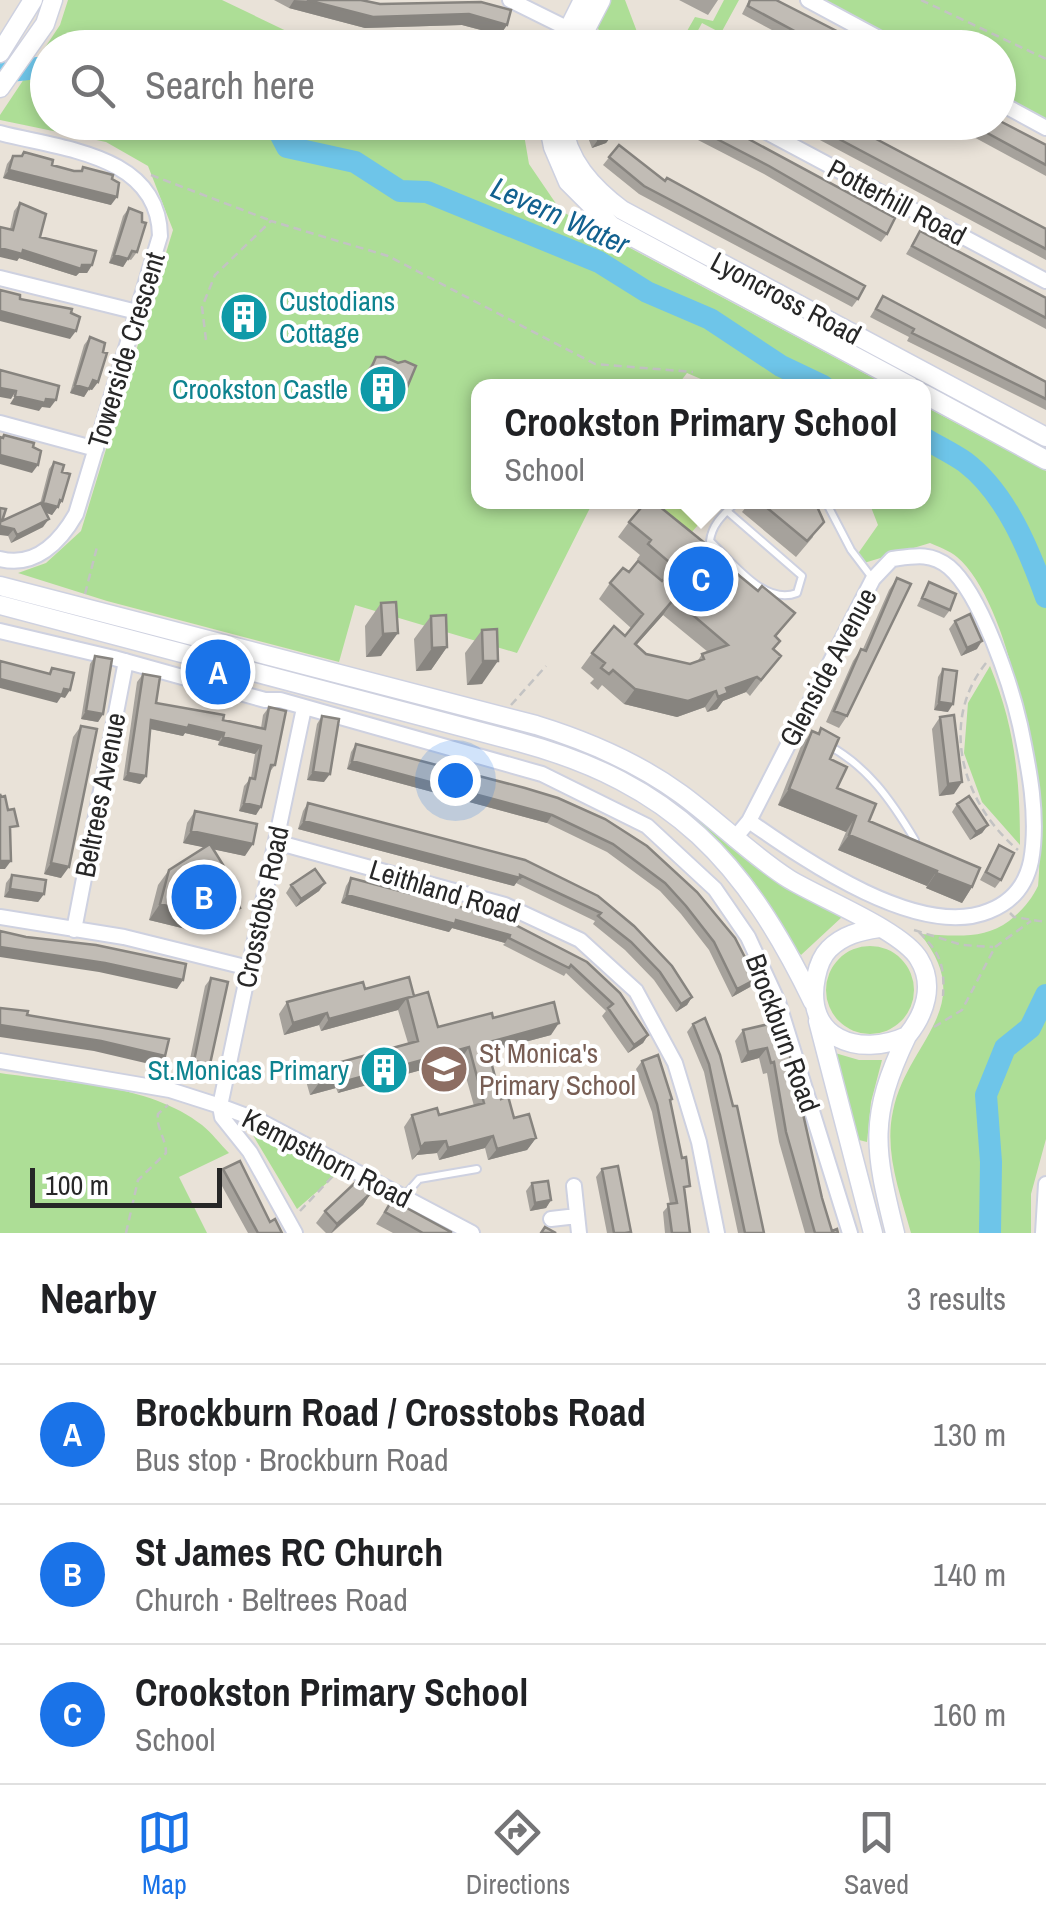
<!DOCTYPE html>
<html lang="en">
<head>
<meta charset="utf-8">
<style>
	:root { --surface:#fff; --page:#f6f6f6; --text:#202124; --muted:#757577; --line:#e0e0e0; --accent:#1a73e8 }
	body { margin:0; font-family:"Archivo Narrow",sans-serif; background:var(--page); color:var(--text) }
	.scale { position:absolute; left:30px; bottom:25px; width:192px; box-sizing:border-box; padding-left:10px; border:5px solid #272727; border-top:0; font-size:28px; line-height:35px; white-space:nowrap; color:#272727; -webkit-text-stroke:8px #fff; paint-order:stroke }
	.you { position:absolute; left:455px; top:780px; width:35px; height:35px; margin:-25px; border:8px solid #fff; border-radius:50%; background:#1a73e8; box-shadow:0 0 0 15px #1a73e833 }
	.badge { display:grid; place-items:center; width:65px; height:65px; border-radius:50%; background:var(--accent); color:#fff; font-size:32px; font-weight:700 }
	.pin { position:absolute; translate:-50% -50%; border:5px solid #fff; box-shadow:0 2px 10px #0006 }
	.popup { position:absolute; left:471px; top:379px; width:460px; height:130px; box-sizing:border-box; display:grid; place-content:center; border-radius:20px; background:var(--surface); filter:drop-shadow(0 2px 8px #0005); font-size:32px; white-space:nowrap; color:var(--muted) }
	.popup b { font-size:38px; color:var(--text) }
	.popup::after { content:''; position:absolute; left:50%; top:100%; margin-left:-20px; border:20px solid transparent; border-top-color:var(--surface) }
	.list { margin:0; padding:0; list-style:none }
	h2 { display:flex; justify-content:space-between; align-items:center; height:130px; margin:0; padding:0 40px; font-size:42px }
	h2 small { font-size:32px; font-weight:400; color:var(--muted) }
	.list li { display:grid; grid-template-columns:65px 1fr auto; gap:30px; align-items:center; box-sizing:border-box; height:140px; padding:0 40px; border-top:2px solid var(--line) }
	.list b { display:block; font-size:38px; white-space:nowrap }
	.list p { margin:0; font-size:32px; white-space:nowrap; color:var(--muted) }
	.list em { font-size:32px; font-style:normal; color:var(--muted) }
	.icon { flex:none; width:55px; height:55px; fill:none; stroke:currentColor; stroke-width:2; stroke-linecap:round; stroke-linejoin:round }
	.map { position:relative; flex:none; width:1046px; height:1233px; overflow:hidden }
	.search { position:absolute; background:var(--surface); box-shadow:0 5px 15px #0003; left:30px; right:30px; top:30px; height:110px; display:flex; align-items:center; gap:25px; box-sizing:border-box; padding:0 35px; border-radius:55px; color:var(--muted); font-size:38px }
	.sheet { height:550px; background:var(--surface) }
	nav { display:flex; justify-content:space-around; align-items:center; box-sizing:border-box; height:140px; border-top:2px solid var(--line); background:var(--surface); font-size:28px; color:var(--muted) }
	nav a { display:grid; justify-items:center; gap:5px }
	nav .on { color:var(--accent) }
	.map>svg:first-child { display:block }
	.green { fill:#adde96 }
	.pitch { fill:#c0e692 }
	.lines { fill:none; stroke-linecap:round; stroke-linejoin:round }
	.river { stroke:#6ec5e9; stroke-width:22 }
	.service-casing { stroke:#ced1e0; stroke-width:10 }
	.minor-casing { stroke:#ced1e0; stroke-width:18 }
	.tertiary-casing { stroke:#ced1e0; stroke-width:21 }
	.path { stroke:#c3c3c3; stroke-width:2.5; stroke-dasharray:8 5; stroke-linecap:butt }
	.service { stroke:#fff; stroke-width:6 }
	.minor { stroke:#fff; stroke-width:14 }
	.tertiary { stroke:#fff; stroke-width:18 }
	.wall { fill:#a6a29c; fill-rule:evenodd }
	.shaded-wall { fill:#87847f }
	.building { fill:#c1bcb5; stroke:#87847f; stroke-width:2.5; fill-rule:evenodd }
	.labels { text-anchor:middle; stroke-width:8; stroke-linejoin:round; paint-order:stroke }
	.street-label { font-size:28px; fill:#272727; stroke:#fff }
	.culture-label { font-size:28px; fill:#0d838f; stroke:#fff; text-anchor:end }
	.education-label { font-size:28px; fill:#785e54; stroke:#fff; text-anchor:start }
	.water-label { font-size:30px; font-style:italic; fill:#12618f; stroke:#fff }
</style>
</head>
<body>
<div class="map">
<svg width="1046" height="1233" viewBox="0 0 1046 1233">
	<rect width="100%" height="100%" fill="#e9e2d8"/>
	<path class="green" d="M68,0H222L301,38L419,47L48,48V122L522,123L529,164L561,211L888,386H717L687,373L677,386H478V502H593L517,653L355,605L339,662L107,601L18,573L46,563L81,531L173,230L148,166L106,142L0,120V115L60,25Z
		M609,0H625L639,37L652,47H629L599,31L597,25Z
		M724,0H739L721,33L702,23L689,47H673L683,38L695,17L713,21Z
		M823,0H1046V121L999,95L998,48L911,47Z
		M924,406L1046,471V1139L1031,1194V1233H911C900,1193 884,1152 893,1111C907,1041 980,1007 920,934C950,935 983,941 1009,921C1020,913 1032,899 1038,886C1046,815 1017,608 957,557C950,551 939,547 930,543L864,563L857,555L878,525L869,502H924Z
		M990,666C1015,727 1020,779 1020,845L982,802L964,753L968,703Z
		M603,756L658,787L802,895L842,917L801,955C784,936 771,904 754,882C714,831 659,791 601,762Z
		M826 990a44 44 0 1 1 88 0a44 44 0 1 1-88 0Z
		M835,1053L859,1060H882L871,1102L867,1142L859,1140Z
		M0,1073C65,1083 148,1083 202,1125C212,1133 220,1144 229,1153L179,1177L207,1233H0Z
		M251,1132L280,1143L336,1175L297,1209Z"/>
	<path class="pitch" d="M655,502H718L691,533Z"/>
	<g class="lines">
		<path class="river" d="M0,72L38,68L48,71
			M274,122L287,147L355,162L400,191L427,192L599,262L647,292L710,319L781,366L823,386
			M924,438C937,446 952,453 965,462C1006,493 1029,550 1046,597
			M990,1233L991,1162L986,1095L1005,1048L1030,1028L1046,995"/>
		<g class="service-casing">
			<path id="service" d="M826,502L851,550L873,579
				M727,511L802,576L797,593C764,606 733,562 710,541C712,524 724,514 736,502
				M828,745C868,767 891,800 915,840
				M405,1195L419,1179L477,1169"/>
		</g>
		<g class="minor-casing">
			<path id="minor" d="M510,0L607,48
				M808,0L897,48
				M998,102L1046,128
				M748,122L1046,281
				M0,133C60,149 159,154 160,236L76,514C60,542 35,568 0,559
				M0,278L137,312
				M0,423L96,449
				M0,631L114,658L265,700H280L542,774L647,826L715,889L748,937L778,1002L850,1233
				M734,839L749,821L873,579L892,559C914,556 931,552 949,567C981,594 1011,685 1020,725C1029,768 1039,817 1031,861C1026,885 1012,902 989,911C919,940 805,860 749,821
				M276,842L505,905L580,940L636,991L675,1063L699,1142L717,1233
				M0,917L124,937L249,968
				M74,930L126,661
				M0,1061L170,1090L220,1106L260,1121L472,1233
				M574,1186L579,1233
				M551,1219L577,1216
				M295,1233L250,1152L222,1117L220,1106L304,708
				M1043,1233L1046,1184"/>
		</g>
		<g class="tertiary-casing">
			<path id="tertiary" d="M559,48L583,0
				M576,48L601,0
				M0,53L33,0
				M0,88L45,24L53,0
				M548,122L553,147L568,182L612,226L910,386
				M563,122C566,160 593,188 622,210L1046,437
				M924,394L1046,460
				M0,586L536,725C588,741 637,762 681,794C718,821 750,854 789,879C820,898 903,931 919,959C935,985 925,1014 907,1036C859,1058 803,1039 816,977C818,967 821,957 829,949C843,935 860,931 879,928
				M0,605L519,742C674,784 745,862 813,1002
				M818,1021L873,1233
				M895,1233C874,1149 868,1117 907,1036"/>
		</g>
		<path class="path" d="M921,0L1046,59
			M151,175L269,220
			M206,340L202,307L215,275L271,221L388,256L595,364L693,372
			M85,594L97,547
			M986,663C938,723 963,804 1018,850
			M511,705L546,666
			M1010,913L1014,917L1046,922
			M914,930L962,945L993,947
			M919,932C940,953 945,965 943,996
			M934,1027L962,1010L995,947L1031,921
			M300,1211L332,1177
			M126,1233L138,1180L166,1153C166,1138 156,1129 158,1114L168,1105"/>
		<use href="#service" class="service"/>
		<use href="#minor" class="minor"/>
		<use href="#tertiary" class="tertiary"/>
	</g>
	<path class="wall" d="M274,0H361L507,25L500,35L462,25L365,28L289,8Z
		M679,0H718L708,15Z
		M749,0H776L870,48H806L742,14Z
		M582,122H607L612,135L606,143L592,148Z
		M663,122H717L887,234L881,242L764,174Z
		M786,122H844L1046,229V260Z
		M946,122H998L1046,145V176Z
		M619,145L665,181L858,299L852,307L639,194L603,165Z
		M24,152L52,165L74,171H81L83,167L112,179L111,205L3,178L7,164L13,156H21Z
		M20,203L40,237L92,265L87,273H79L76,276L19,258L17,261L10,229L14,211Z
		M129,208L137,252L131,260L128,259L123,267L109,263L123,216Z
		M920,231L1046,298V329L906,254Z
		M883,296L1046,382V410L907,341L909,337L870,317Z
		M246,298L254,324H233V310L239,302H243Z
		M90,337L103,352L98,382L92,390L89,389L84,397L70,393L84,345Z
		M376,357L403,397L395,409L384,404L386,399L367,390L362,383L368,369Z
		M54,462L62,472V501L52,515L46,512L43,527L11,543L2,521L40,504L49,469Z
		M750,502H815L813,537L796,557L742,512Z
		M629,522L730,568L758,591L795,613L776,637L780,641L774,650L781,656L750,696L746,692L723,701L717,709L707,712L705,707L677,717L624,704L602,685L598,690L590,683L594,679L581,668L592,653L625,636L631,628L599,599L610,583L663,581L637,559L640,555L618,537ZM663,615L708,652L702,654L697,662L690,664L646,654L636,645Z
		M897,578L847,716L839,728L826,722L853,661L861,649H863L889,590Z
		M929,582L950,610L944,618L917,606Z
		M396,602L381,656L366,657L365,626L381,603Z
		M431,616L447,647L431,670L416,671L414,639Z
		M955,621L977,649L961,656L949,629Z
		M497,629L482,684L467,685L465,653L482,630Z
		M95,656L103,714L98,722L81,719L90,664Z
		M943,669L948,712L934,710L938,677Z
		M143,674L156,703L261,728L263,715L269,707L275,765L269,773L256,815L239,811L244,786L251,778L255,754L218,745L219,741L185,733L183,736L150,729L146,776L140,784L123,780L137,682Z
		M322,716L324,782L307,780L317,724Z
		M940,717L954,794L939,796L932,729Z
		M81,726L61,878L44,874L73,737Z
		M821,728L837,788L869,821L972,887L962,903L926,888L927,886L838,850L846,832L778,805L801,746L812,731L818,733Z
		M356,744L605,819L756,979L750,987L732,997L709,950L681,914L660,891L607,852L547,823L347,769L351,752Z
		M308,803L598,896L692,997L687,1005L676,1012L654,980L625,950L593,924L595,921L516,883L514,886L298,829L303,811Z
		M957,804L988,825L982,833L970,840L952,812Z
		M195,811L245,856L213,849L229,923L212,933L206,923L192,921L186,929L149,920L158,885L169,870L204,847L183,843L187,823Z
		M999,845L1001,880L995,888L980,880Z
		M12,875L44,894L38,902L4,897L6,883Z
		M351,878L587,962L648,1035L643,1043L628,1053L602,1016L606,1011L566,973L564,976L503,945L505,943L452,928L449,932L341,903L346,886Z
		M325,883L319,891L296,907L286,893L291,885Z
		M211,978L205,1072L188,1069L205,986Z
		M365,989L414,996L438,1027L493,1018L551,1035L488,1052L501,1099L514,1118L536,1138L527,1150L488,1160L485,1148L439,1160L437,1153L417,1155L412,1160L404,1127L412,1115H439L474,1106L461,1059L338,1093L336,1088L310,1095L306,1081L315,1069L408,1043L398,1010L321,1031L319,1025L284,1035L279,1014L287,1002Z
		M782,1021L822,1198L832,1231L838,1233H805L779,1142L767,1073L763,1074L759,1058L741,1063L735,1041L743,1030Z
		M693,1024L720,1055L764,1233H738L704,1072L687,1032Z
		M642,1061L672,1099L670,1102L690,1233H665L663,1212L670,1204L652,1112L636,1069Z
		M223,1169L270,1222L282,1233H248L217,1177Z
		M602,1169L630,1233H607L596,1177Z
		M532,1183L551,1200L546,1208L530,1211L526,1191Z
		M371,1193L363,1205L332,1233H326L316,1223L325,1211Z
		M392,1200L451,1233H393L376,1224Z"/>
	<path class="shaded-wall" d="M294,0L469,14L507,25L500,35L462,25L365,28L289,8Z
		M612,135L606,143L592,148L598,140Z
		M9,170L117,197L111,205L3,178Z
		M0,248L23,250L82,265H92L87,273H79L76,276L19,258L17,261L0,257Z
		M114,255L128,259L123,267L109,263Z
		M0,311L76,331L70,339L0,321Z
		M239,316H260L254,324H233Z
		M93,380L98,382L92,390L89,389L84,397L70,393L75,385Z
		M0,388L16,391L11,399L0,397Z
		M15,396L56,400L50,408L42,407L39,411L10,404Z
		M0,455L38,465L32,473L0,464Z
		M60,500L62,501L52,515L38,510L43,503Z
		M49,519L43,527L11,543L17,535Z
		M0,526L14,529L8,536L0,535Z
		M674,599L663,615L624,659L635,644Z
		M398,633L381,656L366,657L383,634Z
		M982,641L977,649L961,656L967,648Z
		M447,647L431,670L416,671L432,648Z
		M483,661H498L482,684L467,685Z
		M757,677L746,692L723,701L717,709L707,712L726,688Z
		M0,679L64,689L70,690L65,698L61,697L57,703L0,688Z
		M635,689L716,691L705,707L677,717L624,704Z
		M939,702L953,704L948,712L934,710Z
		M86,711L103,714L98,722L81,719Z
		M151,720L189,725L224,733L219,741L185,733L183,736L146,728Z
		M223,737L261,746L255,754L218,745Z
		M352,761L552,815L547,823L347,769Z
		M313,772L330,774L324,782L307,780Z
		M128,773L146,776L140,784L123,780Z
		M962,782L954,794L939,796L948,784Z
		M789,789L856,816L846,832L778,805Z
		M244,803L261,807L256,815L239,811Z
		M304,821L520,878L514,886L298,829Z
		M988,825L982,833L970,840L976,832Z
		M191,831L253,844L245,856L183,843Z
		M849,835L937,871L927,886L838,850Z
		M0,861H11L5,869H0Z
		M51,863L69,867L61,878L44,874Z
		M936,873L972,887L962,903L926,888Z
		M325,883L319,891L296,907L301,899Z
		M10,889L44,894L38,902L4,897Z
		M347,895L456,920L510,935L505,943L452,928L449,932L341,903Z
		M160,904H200L217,908L206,923L192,921L186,929L149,920Z
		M240,908L229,923L212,933L223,917Z
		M0,947L105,963L183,980L177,989L99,972L0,957Z
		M756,979L750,987L732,997L737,989Z
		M692,997L687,1005L676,1012L681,1004Z
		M407,998L398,1010L321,1031L329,1019Z
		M327,1013L319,1025L284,1035L293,1023Z
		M559,1023L551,1035L477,1055L486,1043Z
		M0,1025L101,1041L165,1056L158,1066L94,1051L0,1037Z
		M648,1035L643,1043L628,1053L634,1045Z
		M469,1047L461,1059L338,1093L346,1081Z
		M767,1048L759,1058L741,1063L748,1052Z
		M194,1061L210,1064L205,1072L188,1069Z
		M344,1076L336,1088L310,1095L319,1083Z
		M493,1136L485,1148L439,1160L448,1148Z
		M536,1138L527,1150L488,1160L497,1149Z
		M446,1141L437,1153L417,1155L412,1160L425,1143Z
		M371,1193L363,1205L331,1233L337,1224Z
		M551,1200L546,1208L530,1211L535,1203Z"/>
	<path class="building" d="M307,0H361L380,4L481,2L511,10L507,25L469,14L373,17Z
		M750,0H776L870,48H826L748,6Z
		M513,39L528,43L527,48H511Z
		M998,120L1046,145V165L967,122H998Z
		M591,122H607L612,135L598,140Z
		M684,122H717L895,218L887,234L769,166Z
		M807,122H844L1046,229V249Z
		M619,145L665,181L667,178L865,286L858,299L644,186L609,157Z
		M24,152L53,160L52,165L74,171H82L83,167L113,175L112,179L119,183L117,197L9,170L13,156H22Z
		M20,203L46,214L40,237L96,251L92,265H82L81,269L23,250L22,254L0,248V227L13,230Z
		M129,208L142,213V222L146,223L137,252L132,251L128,259L114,255Z
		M920,231L1046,298V318L912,246Z
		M0,290L20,295V299L72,309L71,313L80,317L76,331L0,311Z
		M883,296L1046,382V399L912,333L914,329L876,309Z
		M246,298H258L260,316H239V302H246Z
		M90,337L105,343L103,352L107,353L98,382L93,380L89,389L75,385Z
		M376,357H385L398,363L405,361L416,366L403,397L392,392L395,387L375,378L370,371Z
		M0,370L59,386L56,400L46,399L45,403L15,396L16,391L0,388Z
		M4,435L34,443L33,447L41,451L38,465L0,455V437L3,438Z
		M54,462L64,465L62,472L70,474L62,501L60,500L58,507L43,503Z
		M646,502H654L733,566L730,568L758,591L762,586L795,613L775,636L780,641L773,649L781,656L761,680L757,677L726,688L728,693L718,697L716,691L688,701L635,689L613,670L609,674L601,668L605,663L592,653L614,626L625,636L643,614L610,583L623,568L629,572L638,561L662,581L675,567L648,544L651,540L629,522ZM674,599L728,645L702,654L704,659L690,664L646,654L635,644Z
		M760,502H815L824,522L807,541Z
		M41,503L49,519L17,535L14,529L0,526V508L6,509L2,521Z
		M897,578L911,584L847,716L834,711L861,649L866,651Z
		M929,582L956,594L950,610L922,598Z
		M396,602L398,633L383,634L381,603Z
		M970,614L982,641L967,648L955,621Z
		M446,615L447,647L432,648L431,616Z
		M497,629L498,661H483L482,630Z
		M95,656L112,659L103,714L86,711Z
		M0,661L50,674L52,668L74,673L70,690L64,689L62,695L0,679Z
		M943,669L957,671L953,704L939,702Z
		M143,674L160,677L156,703L224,715L223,720L265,729L269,707L286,711L275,765H271L261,807L244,803L250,778L255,779L261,746L223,737L224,733L189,725L188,728L151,720L146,776L128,773Z
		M954,715L962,782L948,784L940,717Z
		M322,716L339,719L330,774L313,772Z
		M81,726L97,729L69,867L51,863Z
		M821,728L839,738L830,759L847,767L837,788L876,804L869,821L980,868L972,887L936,873L937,871L849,835L856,816L789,789L812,731L819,734Z
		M356,744L525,788L558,798L605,819L647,846L697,892L735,938L756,979L737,989L714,942L686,906L665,883L613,844L552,815L352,761Z
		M0,794L1,797L5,796L8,810L14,809L18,826L10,827L11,861H0Z
		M969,796L988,825L976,832L957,804Z
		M308,803L525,860L598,896L634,926L672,966L692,997L681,1004L660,972L631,942L598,916L601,913L520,875V878L304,821Z
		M195,811L257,824L253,844L191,831Z
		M210,844L235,884L234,897L240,908L223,917L217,908L200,904L197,914L160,904L169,870Z
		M999,845L1014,853L1001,880L986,872Z
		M315,869L325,883L301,899L291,885Z
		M12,875L46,880L44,894L10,889Z
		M351,878L502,918L587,962L620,993L648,1035L634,1045L608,1008L613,1004L571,965L569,968L509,938L510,935L456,920L455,924L347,895Z
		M0,931L26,937L96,945L186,964L183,980L105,963L0,947Z
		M409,977L414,996L329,1019L327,1013L293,1023L287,1002L363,982L365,989Z
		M211,978L228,982L210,1064L194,1061Z
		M428,992L438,1027L492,1013L493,1018L554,1002L559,1023L486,1043L501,1099L508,1096L514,1118L529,1114L536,1138L497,1149L493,1136L448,1148L446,1141L425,1143L421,1148L412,1115L437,1108L439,1115L484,1103L469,1047L346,1081L344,1076L319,1083L315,1069L418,1041L407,998Z
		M0,1008L28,1011L27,1015L169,1039L165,1056L101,1041L0,1025Z
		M705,1018L720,1055L733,1106H737L764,1233H745L709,1064L693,1024Z
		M782,1021L822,1198L832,1231L837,1229L838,1233H815L786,1132L774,1062L771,1063L767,1048L748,1052L743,1030Z
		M658,1055L672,1099L670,1100L682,1158L686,1157L690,1186L684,1187L690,1233H672L668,1204L677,1203L657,1104L642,1061Z
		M240,1161L270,1222L275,1219L282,1233H258L223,1169Z
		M618,1166L631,1232L625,1233H614L602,1169Z
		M359,1179L371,1193L337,1224L325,1211Z
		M548,1181L551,1200L535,1203L532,1183Z
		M392,1200L451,1232V1233H423L385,1212Z
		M545,1227L556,1233H541Z"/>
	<defs>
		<g id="building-disc" transform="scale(2.5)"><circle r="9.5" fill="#0f9aa8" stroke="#fff"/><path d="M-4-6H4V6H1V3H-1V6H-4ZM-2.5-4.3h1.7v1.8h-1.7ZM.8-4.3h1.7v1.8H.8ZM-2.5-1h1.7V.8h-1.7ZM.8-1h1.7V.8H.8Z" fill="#fff"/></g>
		<g id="school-disc" transform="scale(2.5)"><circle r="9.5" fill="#8d6e63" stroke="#fff"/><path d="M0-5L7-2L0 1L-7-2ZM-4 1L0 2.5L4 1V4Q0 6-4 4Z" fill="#fff"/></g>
	</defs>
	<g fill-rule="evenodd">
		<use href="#building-disc" x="244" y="317"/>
		<use href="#building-disc" x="383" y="389"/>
		<use href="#school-disc" x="444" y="1069"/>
		<use href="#building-disc" x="384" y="1070"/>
	</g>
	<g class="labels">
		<g class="street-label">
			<text transform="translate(897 202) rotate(28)" y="10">Potterhill Road</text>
			<text transform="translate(786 298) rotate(28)" y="10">Lyoncross Road</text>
			<text transform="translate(126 350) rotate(-73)" y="10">Towerside Crescent</text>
			<text transform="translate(828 667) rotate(-62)" y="10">Glenside Avenue</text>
			<text transform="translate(100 795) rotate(-79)" y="10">Beltrees Avenue</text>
			<text transform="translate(445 891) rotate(17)" y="10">Leithland Road</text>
			<text transform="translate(262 907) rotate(-78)" y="10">Crosstobs Road</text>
			<text transform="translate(783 1033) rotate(70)" y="10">Brockburn Road</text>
			<text transform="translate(327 1158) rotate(27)" y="10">Kempsthorn Road</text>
		</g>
		<g class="culture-label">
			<text x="279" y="311" text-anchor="start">Custodians<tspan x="279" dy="32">Cottage</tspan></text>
			<text x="348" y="399">Crookston Castle</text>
			<text x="349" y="1080">St.Monicas Primary</text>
		</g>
		<g class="education-label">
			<text x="479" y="1063">St Monica's<tspan x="479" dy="32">Primary School</tspan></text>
		</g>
		<g class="water-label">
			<text transform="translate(560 216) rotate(24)" y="10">Levern Water</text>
		</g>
	</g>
</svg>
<div class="scale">100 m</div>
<div class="you"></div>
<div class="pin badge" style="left:218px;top:672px">A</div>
<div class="pin badge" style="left:204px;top:897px">B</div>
<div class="pin badge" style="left:701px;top:579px">C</div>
<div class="popup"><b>Crookston Primary School</b>School</div>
<div class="search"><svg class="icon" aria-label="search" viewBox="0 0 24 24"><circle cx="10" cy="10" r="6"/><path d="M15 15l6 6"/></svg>Search here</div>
</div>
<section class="sheet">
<h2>Nearby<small>3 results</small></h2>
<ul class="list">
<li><span class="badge">A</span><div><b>Brockburn Road / Crosstobs Road</b><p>Bus stop · Brockburn Road</p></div><em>130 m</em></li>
<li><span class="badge">B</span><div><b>St James RC Church</b><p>Church · Beltrees Road</p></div><em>140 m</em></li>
<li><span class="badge">C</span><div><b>Crookston Primary School</b><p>School</p></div><em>160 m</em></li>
</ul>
</section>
<nav>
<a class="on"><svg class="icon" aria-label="map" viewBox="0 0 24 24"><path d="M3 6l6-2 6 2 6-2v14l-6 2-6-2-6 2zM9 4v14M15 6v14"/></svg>Map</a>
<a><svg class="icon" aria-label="directions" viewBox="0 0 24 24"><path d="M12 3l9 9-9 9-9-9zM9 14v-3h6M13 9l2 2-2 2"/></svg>Directions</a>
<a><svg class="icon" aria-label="saved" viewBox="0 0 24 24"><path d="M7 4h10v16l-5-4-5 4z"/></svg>Saved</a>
</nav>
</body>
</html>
